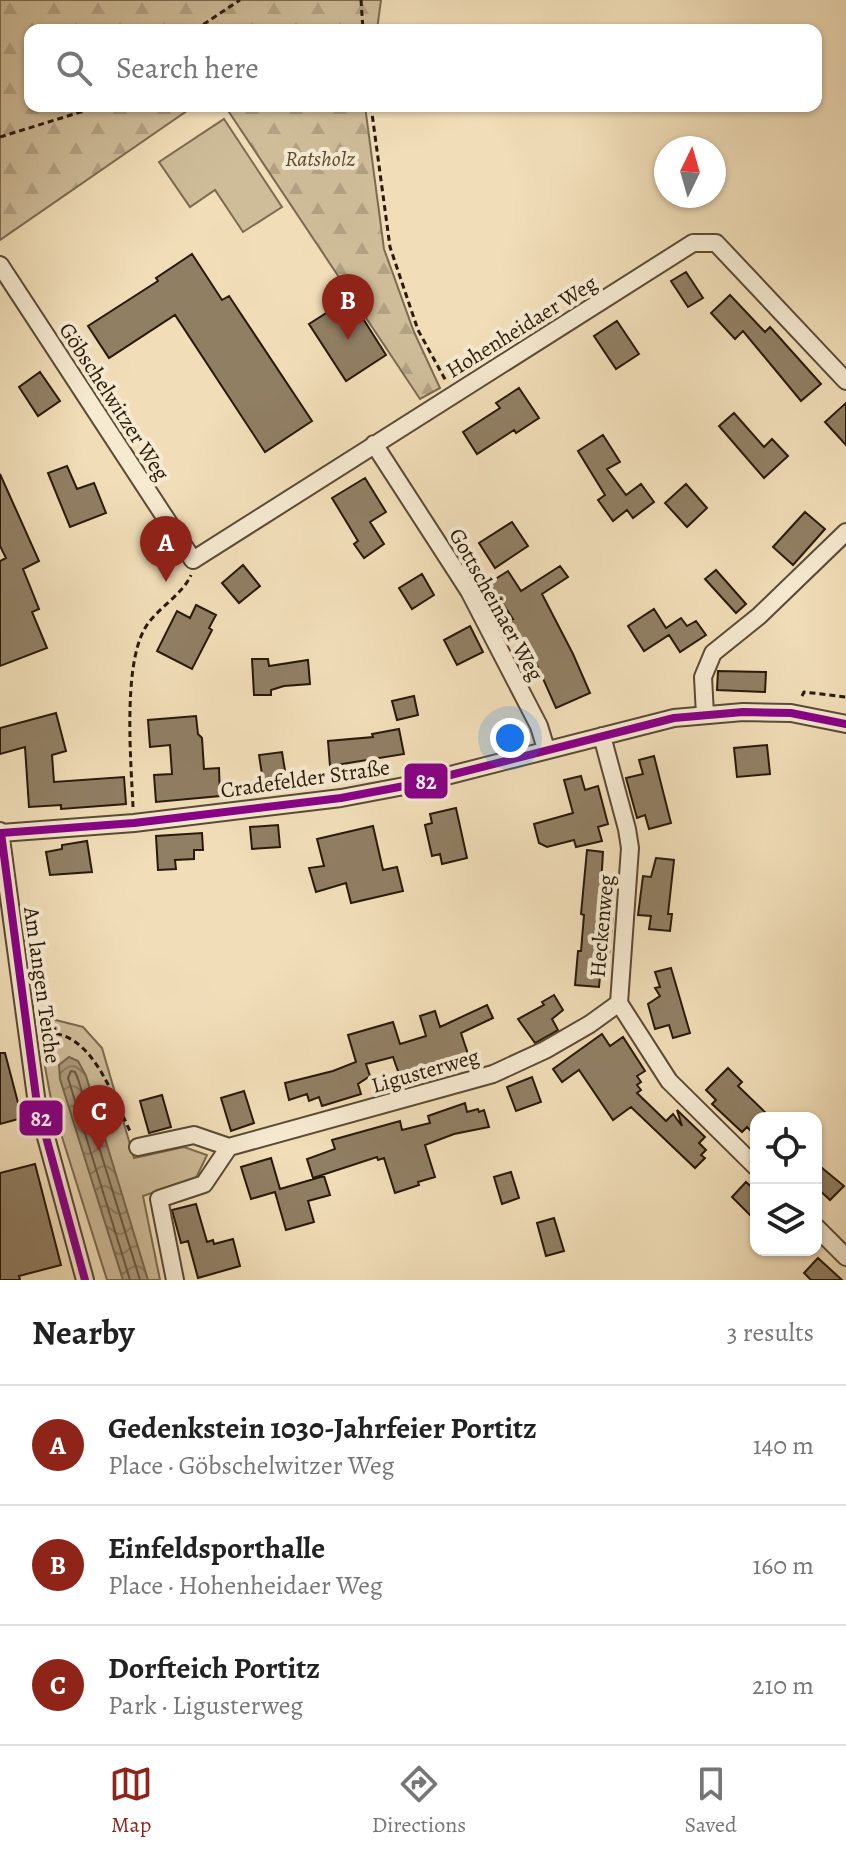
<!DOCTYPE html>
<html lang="en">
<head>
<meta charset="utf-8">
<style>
	:root { --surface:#fff; --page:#f2f2f2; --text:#222; --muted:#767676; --line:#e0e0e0; --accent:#8f2418 }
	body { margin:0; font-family:Alegreya,serif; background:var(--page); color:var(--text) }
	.controls { position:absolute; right:24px; bottom:24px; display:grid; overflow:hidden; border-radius:16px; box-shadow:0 2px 6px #0004 }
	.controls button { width:72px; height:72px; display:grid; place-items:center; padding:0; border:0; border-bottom:2px solid var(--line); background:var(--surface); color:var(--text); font:40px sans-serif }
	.compass { position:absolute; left:654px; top:136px; width:72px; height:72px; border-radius:50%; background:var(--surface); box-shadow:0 2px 6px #0004; rotate:5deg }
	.you { position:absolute; left:510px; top:738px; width:28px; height:28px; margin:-20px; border:6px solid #fff; border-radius:50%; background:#1a73e8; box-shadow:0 0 0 12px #1a73e833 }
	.badge { display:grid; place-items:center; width:52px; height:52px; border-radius:50%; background:var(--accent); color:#fff; font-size:26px; font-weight:700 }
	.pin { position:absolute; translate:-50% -66px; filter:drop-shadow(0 2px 4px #0008) }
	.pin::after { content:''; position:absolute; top:42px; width:28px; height:24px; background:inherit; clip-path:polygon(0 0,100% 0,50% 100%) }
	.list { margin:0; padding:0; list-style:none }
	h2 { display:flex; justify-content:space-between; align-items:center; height:104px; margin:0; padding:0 32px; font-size:34px }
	h2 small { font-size:26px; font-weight:400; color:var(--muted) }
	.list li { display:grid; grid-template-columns:52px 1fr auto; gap:24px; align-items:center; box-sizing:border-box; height:120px; padding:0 32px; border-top:2px solid var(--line) }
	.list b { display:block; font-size:30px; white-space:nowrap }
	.list p { margin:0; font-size:26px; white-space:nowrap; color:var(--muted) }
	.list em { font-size:26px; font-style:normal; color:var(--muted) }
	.icon { flex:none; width:44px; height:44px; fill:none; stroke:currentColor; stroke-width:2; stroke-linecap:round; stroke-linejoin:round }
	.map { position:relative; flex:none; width:846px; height:1280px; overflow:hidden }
	.search { position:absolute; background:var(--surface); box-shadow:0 2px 6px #0004; left:24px; right:24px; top:24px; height:88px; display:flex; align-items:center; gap:20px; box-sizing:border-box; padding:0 28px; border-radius:16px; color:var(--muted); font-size:30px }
	.sheet { height:464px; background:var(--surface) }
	nav { display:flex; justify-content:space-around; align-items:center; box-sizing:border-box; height:112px; border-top:2px solid var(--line); background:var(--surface); font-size:22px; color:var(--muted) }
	nav a { display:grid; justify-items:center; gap:4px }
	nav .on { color:var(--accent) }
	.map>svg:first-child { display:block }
	.forest { fill:url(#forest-firs); stroke:#7c6b51; stroke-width:2 }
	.park { fill:#cfbd9a; stroke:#7c6b51; stroke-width:2 }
	.water { fill:url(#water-waves); stroke:#78674e; stroke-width:2 }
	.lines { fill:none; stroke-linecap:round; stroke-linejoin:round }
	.shore { stroke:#6a5a42; stroke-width:2 }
	.building { fill:#917f64; stroke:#281908; stroke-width:2 }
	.street-casing { stroke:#5a4a34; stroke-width:20 }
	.path { stroke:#281908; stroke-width:3; stroke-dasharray:6 4; stroke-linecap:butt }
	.street { stroke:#f6ead1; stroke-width:16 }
	.bus-1-casing { stroke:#f6ead1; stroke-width:14 }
	.bus-1 { stroke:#808; stroke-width:8 }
	.labels { text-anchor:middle; stroke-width:8; stroke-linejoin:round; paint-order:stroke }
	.park-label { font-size:22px; font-style:italic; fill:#5a4a34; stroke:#f6ead1 }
	.street-label { font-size:22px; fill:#281908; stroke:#f6ead1 }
	.line-badge { stroke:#f6ead1; stroke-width:3 }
	.badge-label { font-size:22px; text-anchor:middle; font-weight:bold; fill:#fff }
</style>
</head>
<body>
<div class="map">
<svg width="846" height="1280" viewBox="0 0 846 1280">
	<defs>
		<pattern id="forest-firs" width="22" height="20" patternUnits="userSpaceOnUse" patternTransform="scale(2)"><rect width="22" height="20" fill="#cfbd9a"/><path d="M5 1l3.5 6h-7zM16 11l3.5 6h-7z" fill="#b2a283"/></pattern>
		<pattern id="water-waves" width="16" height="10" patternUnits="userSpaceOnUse" patternTransform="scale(2)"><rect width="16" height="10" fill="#ad9b7c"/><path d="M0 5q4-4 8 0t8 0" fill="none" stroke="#8d7e64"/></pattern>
	</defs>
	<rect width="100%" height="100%" fill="#f1deb8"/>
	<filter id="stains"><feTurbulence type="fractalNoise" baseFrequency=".0025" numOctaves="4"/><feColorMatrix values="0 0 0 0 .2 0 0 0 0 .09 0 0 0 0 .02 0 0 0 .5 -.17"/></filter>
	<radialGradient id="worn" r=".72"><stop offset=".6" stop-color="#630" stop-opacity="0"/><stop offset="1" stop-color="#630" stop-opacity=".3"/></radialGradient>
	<path class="forest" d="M0,0H381L377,30H30V106H194L0,240Z
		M225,106H365L384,249L414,332L440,388L420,399Z"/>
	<path class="park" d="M224,119L282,207L243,232L215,190L190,207L159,162Z
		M44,1017L83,1027L102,1048L134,1158L184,1147L207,1155L196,1178L143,1196L160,1280H107L52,1105L41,1045Z"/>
	<path class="water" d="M69,1057L78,1061L86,1076L148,1280H123L60,1079L59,1065Z"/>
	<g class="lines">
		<path class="shore" d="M130,1280L68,1078L71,1071L75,1072L78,1079L140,1280"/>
	</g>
	<path class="building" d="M192,254L222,300L229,296L312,421L265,452L175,315L109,358L88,326L158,281L156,278Z
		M686,272L703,298L688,307L671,281Z
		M730,295L765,332L770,327L821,384L801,401L743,331L735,339L711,313Z
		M350,298L386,355L346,381L309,324Z
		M617,321L639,354L616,369L594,336Z
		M40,372L60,401L38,416L19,387Z
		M519,388L539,418L516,433L514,430L477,454L463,432L500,408L496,403Z
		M846,403V445L825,422Z
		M734,413L764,447L772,439L788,456L764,478L719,426Z
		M603,435L620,462L607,469L626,495L641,484L654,502L633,518L627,510L613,521L598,500L605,495L578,451Z
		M67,466L77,489L94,483L106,513L70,527L48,473Z
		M0,474L39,561L23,569L39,609L32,612L47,648L0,666V561L6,558L0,546Z
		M365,478L386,512L370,522L384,544L364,558L354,544L358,541L332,498Z
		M686,484L707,508L687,527L665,503Z
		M805,512L825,529L793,565L773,547Z
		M512,522L528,546L495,568L479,543Z
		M243,565L260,586L239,603L222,583Z
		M560,566L568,577L542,594L573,654L590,693L556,708L533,656L529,658L509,620L513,619L489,583L508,571L521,591Z
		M716,570L746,604L736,613L705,579Z
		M422,574L434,595L412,609L399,588Z
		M196,605L216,615L209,628L212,630L192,669L157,651L177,611L190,618Z
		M654,609L666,628L681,618L687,626L696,621L706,635L680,652L669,635L644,651L628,626Z
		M470,626L483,652L457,665L444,640Z
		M252,659H268L269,666L308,660L310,684L284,686L271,690V695H254Z
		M718,671L766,672L765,692L717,690Z
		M414,696L418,715L397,720L392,701Z
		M56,713L66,751L52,755L54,782L124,777L126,804L61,809V805L29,807L25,747L0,754V728Z
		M196,716L198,734L202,738L204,769L219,768L220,796L156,802L154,775L172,774L170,745L150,747L148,720Z
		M399,729L404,754L330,766L328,741L373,737L372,734Z
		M767,745L770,774L737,777L734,748Z
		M282,752L286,777L263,781L259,755Z
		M654,756L671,823L649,829L645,815L637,818L626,778L643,774L639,760Z
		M581,776L585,790L598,786L608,824L598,827L602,841L576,847L574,840L547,847L539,843L534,824L573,813L564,780Z
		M456,808L467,858L442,864L440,854L432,856L425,825L432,823L430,814Z
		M278,825L280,847L252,849L250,827Z
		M373,826L383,870L397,867L403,891L351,903L346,883L316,892L309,868L324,866L317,839Z
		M202,833L203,850H194V859L175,860L176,869L158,870L156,836Z
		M87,841L92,872L50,875L46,852L62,849V845Z
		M587,850L603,852L600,904H604V914L613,915L609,955H602L599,987L575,985L578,951H581L584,915L581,914Z
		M656,858L674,860L668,914H672L670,931L649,929L651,916L638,915L643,876L651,877Z
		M671,968L690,1033L673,1038L669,1025L655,1029L648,1004L660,996L655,988L660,987L655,972Z
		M554,995L563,1010L552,1019L558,1030L535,1043L518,1019L544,1005L542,1002Z
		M487,1005L493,1018L461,1033L468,1054L454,1058L456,1066L417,1078L414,1069L399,1074L393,1057L366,1064L370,1076L358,1084L361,1094L322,1106L319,1097L309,1101L307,1094L289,1100L285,1083L333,1071L356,1062L348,1035L393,1022L400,1044L426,1036L420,1016L435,1011L440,1027Z
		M602,1034L610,1046L623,1037L645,1071L637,1076L641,1082L637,1085L641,1090L637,1093L666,1121L673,1114L682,1126L677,1110L705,1137L699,1143L706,1150L701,1155L705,1158L695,1168L631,1107L613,1120L579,1070L562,1082L553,1069Z
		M0,1053H5L22,1118L0,1124Z
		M728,1068L742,1082L738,1086L771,1118H756V1136L747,1127L742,1132L712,1104L716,1100L706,1090Z
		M532,1077L541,1102L516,1111L507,1087Z
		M244,1091L254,1123L231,1131L221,1098Z
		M162,1095L171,1127L149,1133L140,1101Z
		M465,1103L467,1112L478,1109L479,1112L484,1110L489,1127L454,1134L425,1145L435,1177L418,1182L419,1185L395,1193L384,1158L378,1160L377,1157L313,1178L307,1159L335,1149L332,1140L400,1121L402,1130L430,1123L428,1116Z
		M271,1158L280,1189L324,1176L330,1195L308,1201L314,1222L286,1230L275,1192L251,1199L241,1167Z
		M816,1163L844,1186L830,1200L816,1187Z
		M35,1164L61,1265L19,1276L20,1280H0V1173Z
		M511,1172L519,1198L502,1204L494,1177Z
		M746,1182L756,1191V1221L732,1197Z
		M196,1204L207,1242L213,1240L214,1244L233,1239L240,1266L198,1278L188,1241L181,1243L172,1210Z
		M554,1218L564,1251L546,1256L537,1223Z
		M818,1258L842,1280H811L804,1273Z"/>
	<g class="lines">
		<g class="street-casing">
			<path id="street" d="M0,265L193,560L693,243H716L846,381
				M374,444L469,591L539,726L546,749
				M705,715L703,677L713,653L759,616L846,532
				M602,736L627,829L630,848L619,1003L669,1081L756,1167
				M0,831L37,1104L85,1280
				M1,833L134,823L341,798L415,784L674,718L743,712L791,713L846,724
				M138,1147L194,1135L229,1147
				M816,1227L846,1257
				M175,1280L159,1199L204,1184L229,1147L493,1074L545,1050L590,1024L619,1003"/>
		</g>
		<path class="path" d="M361,0L363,30
			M195,30L240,0
			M371,106L390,247L418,330L446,381
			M0,137L100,106
			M802,696L804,692L846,697
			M133,807C131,762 123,669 144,630C155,609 182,596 191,575
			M46,1033C93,1031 113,1098 131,1133"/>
		<use href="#street" class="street"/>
		<g class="bus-1-casing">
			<path id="bus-1" d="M1,833L134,823L341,798L415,784L674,718L743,712L791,713L846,724
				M1,833L37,1104L85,1280"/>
		</g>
		<use href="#bus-1" class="bus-1"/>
	</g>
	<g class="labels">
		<g class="park-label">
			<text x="320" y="166">Ratsholz</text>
		</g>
		<g class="street-label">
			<text transform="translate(521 326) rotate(-32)" y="8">Hohenheidaer Weg</text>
			<text transform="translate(115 401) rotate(57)" y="8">Göbschelwitzer Weg</text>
			<text transform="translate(497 604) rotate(61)" y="8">Gottscheinaer Weg</text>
			<text transform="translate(305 778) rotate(-8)" y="8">Cradefelder Straße</text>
			<text transform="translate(601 926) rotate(-85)" y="8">Heckenweg</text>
			<text transform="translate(43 985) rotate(82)" y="8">Am langen Teiche</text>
			<text transform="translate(425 1070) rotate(-16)" y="8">Ligusterweg</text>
		</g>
	</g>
	<g class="line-badge">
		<rect x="403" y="762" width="46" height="38" rx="8" fill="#808"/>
		<rect x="18" y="1099" width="46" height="38" rx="8" fill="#808"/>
	</g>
	<g class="badge-label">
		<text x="426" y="789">82</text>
		<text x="41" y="1126">82</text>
	</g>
	<rect width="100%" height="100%" filter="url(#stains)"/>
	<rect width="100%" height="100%" fill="url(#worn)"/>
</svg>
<div class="controls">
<button><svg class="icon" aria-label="locate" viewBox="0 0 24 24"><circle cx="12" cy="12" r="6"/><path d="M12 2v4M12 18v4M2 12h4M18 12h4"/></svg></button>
<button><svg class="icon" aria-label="layers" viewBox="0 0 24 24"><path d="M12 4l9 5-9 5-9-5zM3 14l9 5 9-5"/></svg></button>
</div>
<svg class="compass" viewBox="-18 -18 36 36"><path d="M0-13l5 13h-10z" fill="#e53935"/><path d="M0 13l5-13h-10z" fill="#767676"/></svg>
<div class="you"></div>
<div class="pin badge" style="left:166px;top:582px">A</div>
<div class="pin badge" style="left:348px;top:340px">B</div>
<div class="pin badge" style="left:99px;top:1151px">C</div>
<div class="search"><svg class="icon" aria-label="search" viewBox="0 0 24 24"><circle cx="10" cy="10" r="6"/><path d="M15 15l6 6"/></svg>Search here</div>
</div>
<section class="sheet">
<h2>Nearby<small>3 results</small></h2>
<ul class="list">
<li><span class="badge">A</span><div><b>Gedenkstein 1030-Jahrfeier Portitz</b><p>Place · Göbschelwitzer Weg</p></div><em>140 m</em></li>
<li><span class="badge">B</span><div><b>Einfeldsporthalle</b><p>Place · Hohenheidaer Weg</p></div><em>160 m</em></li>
<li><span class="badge">C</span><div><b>Dorfteich Portitz</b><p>Park · Ligusterweg</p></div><em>210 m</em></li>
</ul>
</section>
<nav>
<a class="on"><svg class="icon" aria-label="map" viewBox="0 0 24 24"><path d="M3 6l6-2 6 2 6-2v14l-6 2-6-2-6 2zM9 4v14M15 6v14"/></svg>Map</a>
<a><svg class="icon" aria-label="directions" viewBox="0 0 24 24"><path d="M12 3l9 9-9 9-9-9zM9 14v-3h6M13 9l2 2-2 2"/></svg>Directions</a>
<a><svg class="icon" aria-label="saved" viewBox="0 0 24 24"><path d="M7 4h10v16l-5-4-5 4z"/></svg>Saved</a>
</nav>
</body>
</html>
